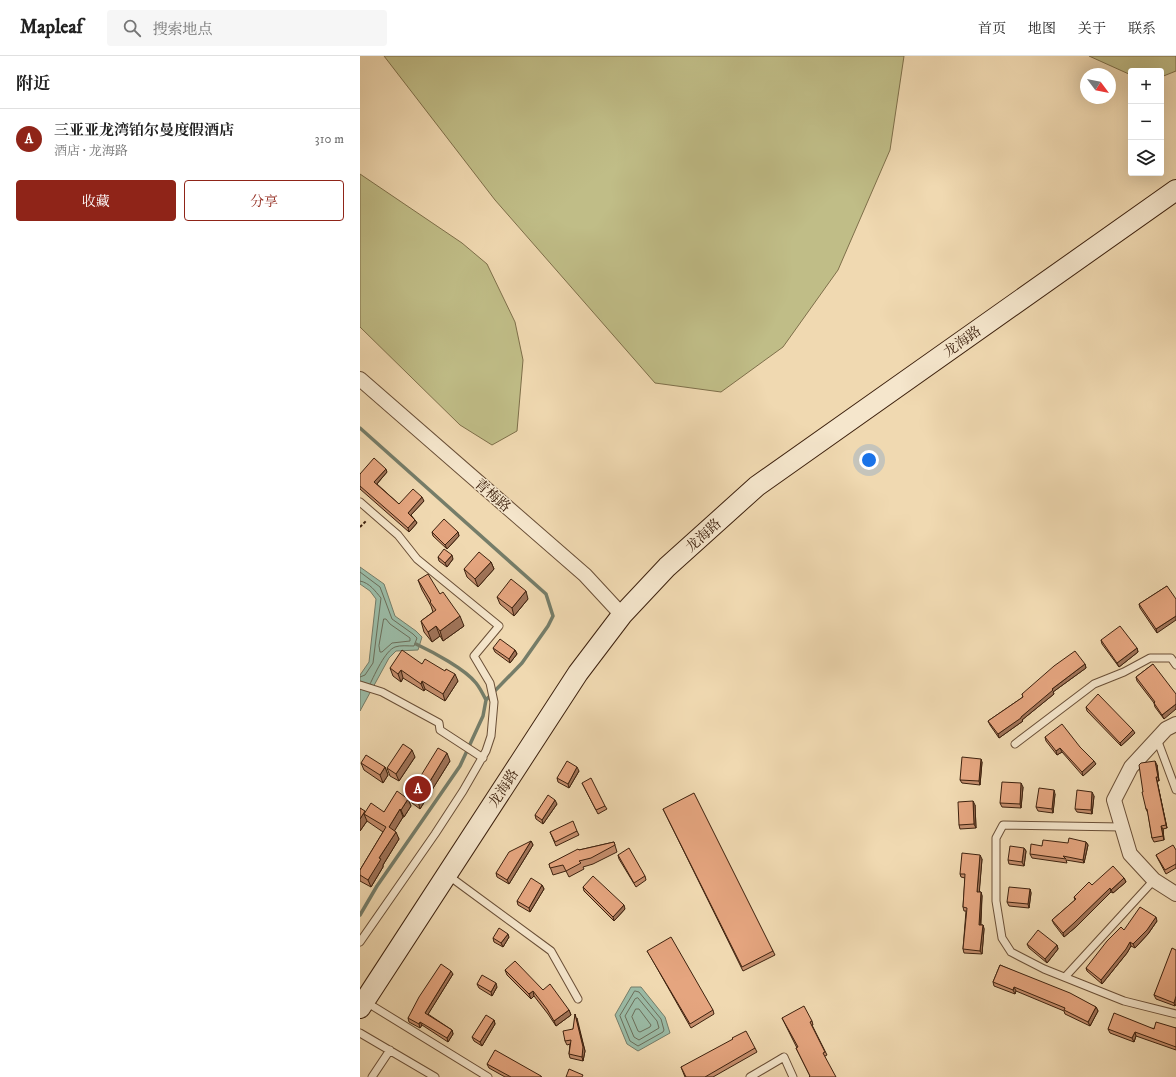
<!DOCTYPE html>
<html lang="zh">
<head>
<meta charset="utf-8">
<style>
	:root { --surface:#fff; --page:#f6f6f6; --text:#222; --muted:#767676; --line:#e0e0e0; --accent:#8f2418 }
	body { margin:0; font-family:"IM FELL DW Pica","Noto Serif SC",serif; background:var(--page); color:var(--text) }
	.controls { position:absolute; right:12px; top:12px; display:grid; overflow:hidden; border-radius:4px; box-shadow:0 4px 16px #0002 }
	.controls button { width:36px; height:36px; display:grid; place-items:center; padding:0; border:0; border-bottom:1px solid var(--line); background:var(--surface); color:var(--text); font:20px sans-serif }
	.compass { position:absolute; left:720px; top:12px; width:36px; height:36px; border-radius:50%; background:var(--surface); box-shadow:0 4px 16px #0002; rotate:122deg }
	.you { position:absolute; left:509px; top:404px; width:14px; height:14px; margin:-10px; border:3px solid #fff; border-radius:50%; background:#1a73e8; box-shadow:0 0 0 6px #1a73e833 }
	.badge { display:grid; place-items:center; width:26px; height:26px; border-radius:50%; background:var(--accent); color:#fff; font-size:13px; font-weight:700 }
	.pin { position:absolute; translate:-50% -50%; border:2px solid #fff; box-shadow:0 1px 4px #0006 }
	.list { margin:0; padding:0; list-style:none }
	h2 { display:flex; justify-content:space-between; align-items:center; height:52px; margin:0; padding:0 16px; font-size:17px }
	h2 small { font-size:13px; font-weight:400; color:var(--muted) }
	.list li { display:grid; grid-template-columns:26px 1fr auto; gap:12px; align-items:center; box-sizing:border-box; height:60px; padding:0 16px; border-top:1px solid var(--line) }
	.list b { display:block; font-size:15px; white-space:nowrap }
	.list p { margin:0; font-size:13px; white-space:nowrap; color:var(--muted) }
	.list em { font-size:13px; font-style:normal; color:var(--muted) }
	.actions { display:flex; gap:8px; padding:12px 16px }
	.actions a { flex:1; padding:9px 0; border:1px solid var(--accent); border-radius:4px; text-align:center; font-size:14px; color:var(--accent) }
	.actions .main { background:var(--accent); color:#fff }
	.icon { flex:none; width:22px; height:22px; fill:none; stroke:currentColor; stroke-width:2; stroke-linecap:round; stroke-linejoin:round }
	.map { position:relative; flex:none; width:816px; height:1021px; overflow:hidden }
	header { display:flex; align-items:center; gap:24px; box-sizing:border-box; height:56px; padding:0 20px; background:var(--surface); border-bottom:1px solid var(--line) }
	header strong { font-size:19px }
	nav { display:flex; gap:22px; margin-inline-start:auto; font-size:14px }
	.search { width:280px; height:36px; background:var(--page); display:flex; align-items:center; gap:10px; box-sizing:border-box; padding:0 14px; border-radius:4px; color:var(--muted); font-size:15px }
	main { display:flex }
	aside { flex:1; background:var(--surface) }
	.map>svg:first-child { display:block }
	.green { fill:#c0bd87; stroke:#7e6f4a }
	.water { fill:#9bbba6; stroke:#757d69 }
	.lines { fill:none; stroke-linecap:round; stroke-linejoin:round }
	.shore { stroke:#6c6e5a; stroke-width:1 }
	.stream { stroke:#757d69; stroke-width:3.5 }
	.lane-casing { stroke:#6a4f37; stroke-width:9 }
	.street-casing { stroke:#6a4f37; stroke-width:16 }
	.secondary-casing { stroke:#3d210e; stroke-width:22 }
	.path { stroke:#3d210e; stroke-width:2; stroke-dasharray:3 2; stroke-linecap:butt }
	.lane { stroke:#f5e6cc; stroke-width:7 }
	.street { stroke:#f5e6cc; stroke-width:14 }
	.secondary { stroke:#f5e6cc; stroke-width:20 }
	.wall { fill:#c58e6d; stroke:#3d210e }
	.shaded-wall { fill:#a07459; stroke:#3d210e }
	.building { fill:#e5a57f; stroke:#3d210e }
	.labels { text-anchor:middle; stroke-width:3; stroke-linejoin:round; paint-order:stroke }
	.street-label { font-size:14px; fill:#3d210e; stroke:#f5e6cc }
</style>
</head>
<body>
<header>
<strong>Mapleaf</strong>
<div class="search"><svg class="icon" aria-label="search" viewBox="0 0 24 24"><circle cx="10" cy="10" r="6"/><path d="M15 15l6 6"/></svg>搜索地点</div>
<nav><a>首页</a><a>地图</a><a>关于</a><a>联系</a></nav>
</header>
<main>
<aside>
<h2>附近<small></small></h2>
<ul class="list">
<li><span class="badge">A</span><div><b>三亚亚龙湾铂尔曼度假酒店</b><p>酒店 · 龙海路</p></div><em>310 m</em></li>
</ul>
<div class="actions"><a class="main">收藏</a><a>分享</a></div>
</aside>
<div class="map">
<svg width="816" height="1021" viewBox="0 0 816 1021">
	<rect width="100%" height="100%" fill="#f0d9b1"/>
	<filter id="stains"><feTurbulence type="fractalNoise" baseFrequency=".005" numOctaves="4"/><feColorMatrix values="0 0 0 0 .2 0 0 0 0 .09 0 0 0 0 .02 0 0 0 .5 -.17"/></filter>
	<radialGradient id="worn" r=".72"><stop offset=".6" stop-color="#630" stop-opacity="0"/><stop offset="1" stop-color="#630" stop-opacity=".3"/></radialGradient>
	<path class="green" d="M24,0H544L530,94L478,214L423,291L361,336L295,327L135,144Z
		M729,0H816V15L801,21V15H771V19Z
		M0,118L102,187L127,208L155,266L163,304L157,375L132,389L100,369L0,271Z"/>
	<path class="water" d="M0,511L24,528L35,560L56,575L62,581L58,594L36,595L29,602L0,655V619L9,606L16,543L10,535L0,528Z
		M271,931H281L305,961L310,977L278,995L267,988L255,959Z"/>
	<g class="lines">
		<path class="shore" d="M0,516L20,531L32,563L53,578L57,582L54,590C48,590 40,589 35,591C25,595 15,618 10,628
			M0,525C10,527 15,535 21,542L13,607L5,619L0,621
			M24,563H26L30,568L50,582V585L32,587L22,596H20L19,590Z
			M275,935L279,936L301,963L304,974L303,976L278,990L270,985L260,960Z
			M278,942L297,965L299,972L279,984L274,981L265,960L275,943Z
			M276,953H279L291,969L290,971L280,976L278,975L272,961Z"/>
		<path class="stream" d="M0,372L186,538L193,560L188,570L162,607L126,644L123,660L100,710L17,830L0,859
			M56,588C73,596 105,613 116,627C120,632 123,638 126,644"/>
		<g class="lane-casing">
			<path id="lane" d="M0,446L38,479L57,503L139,570L114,600L130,627L134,646L131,680L126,695L103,735L75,778L0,886
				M0,629L22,636L79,667L80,674L123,702
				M797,683L816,734
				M655,688L734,628L764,616L790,602H811L816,609
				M762,771L643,769L636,782V845L642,882L651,896L684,913L764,945L816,958
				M89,820L191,895L218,943
				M705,921L794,824
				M6,946L128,1021
				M0,977L75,1021
				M12,1021L30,994
				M390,1021L424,1001L433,1021"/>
		</g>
		<g class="street-casing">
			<path id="street" d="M0,323L225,519L262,559
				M816,668L806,673L771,711L754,744L770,798L794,824L816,838"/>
		</g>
		<g class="secondary-casing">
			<path id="secondary" d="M0,952L218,617L262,559L307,511L397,430L816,134"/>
		</g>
		<path class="path" d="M0,471L7,464"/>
		<use href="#lane" class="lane"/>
		<use href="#street" class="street"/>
		<use href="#secondary" class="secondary"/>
	</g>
	<path class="wall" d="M27,416L17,428L39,448L64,445L51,459L55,464L57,467L49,476L0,433V418Z
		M72,476H98L99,480L87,493L73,480Z
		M78,501L93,503L87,511L79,505Z
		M131,506L134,513L118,531L107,521L104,513Z
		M58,524L104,570L83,585L80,580L72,586L64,576L61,565L73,556L71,550L62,534Z
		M807,530L797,577L780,552L779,548Z
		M137,541L168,543L154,560L140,548Z
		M741,584L777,592L778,596L759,611L742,588Z
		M133,592L155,594L157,598L150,607L135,596Z
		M62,608L98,625L85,645L65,633L64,635L43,622L41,626L33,620L30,612Z
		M725,608L726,612L693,636L694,638L662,664L663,665L639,682L630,669L628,665L663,641L662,638Z
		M793,608L804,663L795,651L794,647L777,625L776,621Z
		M726,651L775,677L761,690L727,655Z
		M685,681L720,691L736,708L723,720L702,696L697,699L686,685Z
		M55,701L39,725L30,720L27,712Z
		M90,705L60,753L52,747L49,739Z
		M622,706L620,729L602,727L600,724Z
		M1,707L25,711L28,719L23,727L4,714Z
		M797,709L799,725H797L807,772L803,773L804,784L794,786L792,782L788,757L786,753Z
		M219,715L209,732L198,726L197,722Z
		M222,727L245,750L247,753L238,758Z
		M663,731L661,752L642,751L640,747Z
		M695,738L693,757L678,755L676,751Z
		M734,740L732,758L717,756L715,753Z
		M48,743L51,750L44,761H43L34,775L39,783L23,809V811L11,831L0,825V814L23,776L7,765L0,775V752L5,756H24Z
		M197,748L183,768L176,763L175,759Z
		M615,749L616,772L600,773L599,769Z
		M303,753L413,895L415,899L383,915Z
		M217,775L219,779L196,790L190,776Z
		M171,785L173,789L149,828L137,821L136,817Z
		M254,786L257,796L233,808L223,811L224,813L209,821L206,815L193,819L189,808L219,794Z
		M726,786L728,789L724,807L706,804L707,807L672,802L670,798L682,790Z
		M664,792L666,795L664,810L649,808L648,804Z
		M816,794V812L806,818L798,803L796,799Z
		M258,799L285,820L286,824L276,831L259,803Z
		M622,803L619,836H621L622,840L621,869H623L624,873L622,898L604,897L603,893L606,855H604L603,851L605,822L601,821L600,818Z
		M764,822L766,826L753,837L751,836L717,870L704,881L694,868L692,864L715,844L714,841L732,829Z
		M182,829L184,833L170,856L158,849L157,845Z
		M223,831L265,853L254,865L224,835Z
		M670,833L671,837L669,852L649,850L647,846Z
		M797,865L788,878L775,892L771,890L767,897L742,928L727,915L726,912Z
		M149,881L143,891L134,886L133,882Z
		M667,888L697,889L698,893L687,907L669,892Z
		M816,894V948L815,950L796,943L794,939Z
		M287,895L353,954L354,958L331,972L289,898Z
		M640,909L736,951L738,955L730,970L705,958L704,955L656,935L655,938L634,930L633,926Z
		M145,914L183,934L209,954L211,959L196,970L188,958L174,940L171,943L147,919Z
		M93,918L68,958L92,974L93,978L88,986L62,969L60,972L49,966L48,962Z
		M117,928L137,931L132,940L119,932Z
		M217,962L225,995L223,1005L210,1002L209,998L210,988L207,989L205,985L213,973Z
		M422,962L452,965L453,969H452L467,999L465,1000L450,1020L436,992H437Z
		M134,964L135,968L122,990L114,985L112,981Z
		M816,972V994L776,980L774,986L750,977L748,973Z
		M395,992L397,996L353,1021H325L321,1011Z
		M127,1008L182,1021H145L129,1012Z"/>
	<path class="shaded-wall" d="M26,413L27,416L15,430L14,426Z
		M62,441L64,445L49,461L48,457Z
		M55,464L57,467L49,476L48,472Z
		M98,476L99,480L87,493L85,489Z
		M92,499L93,503L87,511L85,507Z
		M131,506L134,513L118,531L115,523Z
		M166,535L168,543L154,560L152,552Z
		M100,560L104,570L83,585L80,575Z
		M816,560V564L797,577L796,573Z
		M76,570L80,580L72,586L68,576Z
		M777,592L778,596L759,611L757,607Z
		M155,594L157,598L150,607L149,603Z
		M725,608L726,612L693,636L694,638L662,664L663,665L639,682L638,678L661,661L692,633Z
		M41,614L43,622L41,626L38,618Z
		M95,618L98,625L85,645L83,638Z
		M62,625L65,633L64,635L61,628Z
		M816,648V653L804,663L802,659Z
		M773,674L775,677L761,690L760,687Z
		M700,692L702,696L697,699L696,695Z
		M52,694L55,701L39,725L36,718Z
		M87,697L90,705L60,753L58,745Z
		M621,703L622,706L620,729L619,725Z
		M734,705L736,708L723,720L722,716Z
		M795,705L797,709L799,725L798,721Z
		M25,711L28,719L23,727L20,719Z
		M217,711L219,715L209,732L208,728Z
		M796,721L797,725L807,772L806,769Z
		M661,727L663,731L661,752L660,748Z
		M694,734L695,738L693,757L692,753Z
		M732,736L734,740L732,758L731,754Z
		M48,743L51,750L44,761L41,754Z
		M195,744L197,748L183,768L182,764Z
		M613,745L615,749L616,772L614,768Z
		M40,753L43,761L32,779L29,771Z
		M5,755L6,759L4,758L7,765L0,775V763Z
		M801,770L803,773L804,784L803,780Z
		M36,776L39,783L23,809V811L11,831L8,824L19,802Z
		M171,785L173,789L149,828L147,824Z
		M726,786L728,789L724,807L723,804Z
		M664,792L666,795L664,810L662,806Z
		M620,799L622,803L619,840L617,836Z
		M764,822L766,826L753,837L751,834Z
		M182,829L184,833L170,856L169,852Z
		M750,832L751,836L717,870L704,881L703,877Z
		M670,833L671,837L669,852L668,848Z
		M621,836L622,840L620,873L619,869Z
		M264,849L265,853L254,865L253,861Z
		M796,861L797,865L788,878L775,892L773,888Z
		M623,869L624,873L622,898L620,895Z
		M148,878L149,881L143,891L141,887Z
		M770,886L771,890L767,897L742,928L741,924Z
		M697,889L698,893L687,907L685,903Z
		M91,915L93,918L67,960L65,957Z
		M136,927L137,931L132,940L131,936Z
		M654,931L656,935L655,938L653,934Z
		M173,935L174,940L171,943L169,938Z
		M816,940V948L815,950L814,947Z
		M736,951L738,955L730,970L728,966Z
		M209,954L211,959L196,970L194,965Z
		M215,958L225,995L223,1005L222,1001Z
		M134,964L135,968L122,990L120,986Z
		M60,966L62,969L60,972L59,968Z
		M92,974L93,978L88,986L87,982Z
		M775,976L776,980L774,986L772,982Z"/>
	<path class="building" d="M14,402L26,413L14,426L39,448L53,433L62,441L48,457L55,464L48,472L0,430V418Z
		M84,463L98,476L85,489L72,476Z
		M84,493L92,499L85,507L78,501Z
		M119,496L131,506L115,523L104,513Z
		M68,518L80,538L83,536L100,560L80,575L76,570L68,576L61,565L76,554L70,546L71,545L58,524Z
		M151,523L166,535L152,552L137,541Z
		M807,530L816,543V560L796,573L779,548Z
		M760,570L777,592L757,607L741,584Z
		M140,583L155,594L149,603L133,592Z
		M42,594L62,608L65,603L85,615L86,613L95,618L83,638L62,625L61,628L41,614L38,618L30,612Z
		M715,595L725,608L692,633L693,634L661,661V662L638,678L628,665L663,641L662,638L694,610Z
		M793,608L816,638V648L802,659L794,647L795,646L776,621Z
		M738,638L773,674L760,687L726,651Z
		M702,668L720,691L734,705L722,716L700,692L696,695L685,681Z
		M43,688L52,694L36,718L27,712Z
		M78,692L87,697L58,745L49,739Z
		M6,699L25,711L20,719L1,707Z
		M602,701L621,703L619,725L600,724Z
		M207,705L217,711L208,728L197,722Z
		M795,705L798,721H796L806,769L801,770L803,780L792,782L787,753H786L782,736H783L779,709L781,707Z
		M231,722L245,750L236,754L222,727Z
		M642,726L661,727L660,748L640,747Z
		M679,732L694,734L692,753L676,751Z
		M717,734L732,736L731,754L715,753Z
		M37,735L48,743L41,754L40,753L29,771L36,776L19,802L21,803L8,824L0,819V814L26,771L4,758L11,747L24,756Z
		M334,737L413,895L382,911L303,753Z
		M188,739L195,744L182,764L175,759Z
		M613,745L614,768L599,769L598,746Z
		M0,752L5,755L0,763Z
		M213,765L217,775L195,786L190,776Z
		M709,782L726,786L723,804L703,800L706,803L670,798L671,788L682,790L683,784L708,787Z
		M171,785L147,824L136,817L149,796Z
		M254,786L255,789L231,802L219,805L221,807L206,815L203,809L190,812L189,808L218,793L219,794Z
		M813,789L816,794V808L805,814L796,799Z
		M650,790L664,792L662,806L648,804Z
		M269,792L285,820L274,827L258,799Z
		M602,797L620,799L617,836H621L619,869H623L620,895L603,893L607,852L603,851L605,818H600Z
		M753,810L764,822L751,834L750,832L715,866L703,877L692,864L716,843L714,841L729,826L732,829Z
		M233,820L264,849L253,861L223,831Z
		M171,822L182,829L169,852L157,845Z
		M649,831L670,833L668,848L647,846Z
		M780,851L796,861L787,874L773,888L770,886L766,893L741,924L726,912L747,885L761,871L764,874Z
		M139,872L148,878L141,887L133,882Z
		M678,874L697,889L685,903L667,888Z
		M311,881L353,954L330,968L287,895Z
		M812,892L816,894V940L814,947L794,939Z
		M155,905L183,934L190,928L209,954L194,965L187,953L173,935L169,938L145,914Z
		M81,908L91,915L65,957L92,974L87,982L60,966L59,968L48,962L59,941Z
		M640,909L710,937L736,951L728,966L704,954L705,952L654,931L653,934L633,926Z
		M122,919L136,927L131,936L117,928Z
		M444,950L452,965L450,966L465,996L463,997L476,1021H449L450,1020L436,992L438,991L422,962Z
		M754,957L794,973L796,966L816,972V991L775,976L772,982L748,973Z
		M215,958L223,991L222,1001L209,998L211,984L205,985L203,975L213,973Z
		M126,959L134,964L120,986L112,981Z
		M386,975L395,992L345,1021H326L321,1011L373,983L372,982Z
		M135,994L181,1020V1021H151L127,1008Z
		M209,1013L223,1019L222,1021H206Z"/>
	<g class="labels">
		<g class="street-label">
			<text transform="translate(602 285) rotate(-35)" y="5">龙海路</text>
			<text transform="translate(133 439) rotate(41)" y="5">青梅路</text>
			<text transform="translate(343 479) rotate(-42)" y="5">龙海路</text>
			<text transform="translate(143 732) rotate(-57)" y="5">龙海路</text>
		</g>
	</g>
	<rect width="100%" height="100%" filter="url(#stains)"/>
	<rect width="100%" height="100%" fill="url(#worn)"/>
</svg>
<div class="controls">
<button>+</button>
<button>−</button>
<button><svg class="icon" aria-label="layers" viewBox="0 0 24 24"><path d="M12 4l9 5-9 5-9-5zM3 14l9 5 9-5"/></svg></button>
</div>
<svg class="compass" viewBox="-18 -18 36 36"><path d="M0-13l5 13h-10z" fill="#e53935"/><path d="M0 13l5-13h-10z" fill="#767676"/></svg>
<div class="you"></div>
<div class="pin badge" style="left:58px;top:733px">A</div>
</div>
</main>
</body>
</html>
